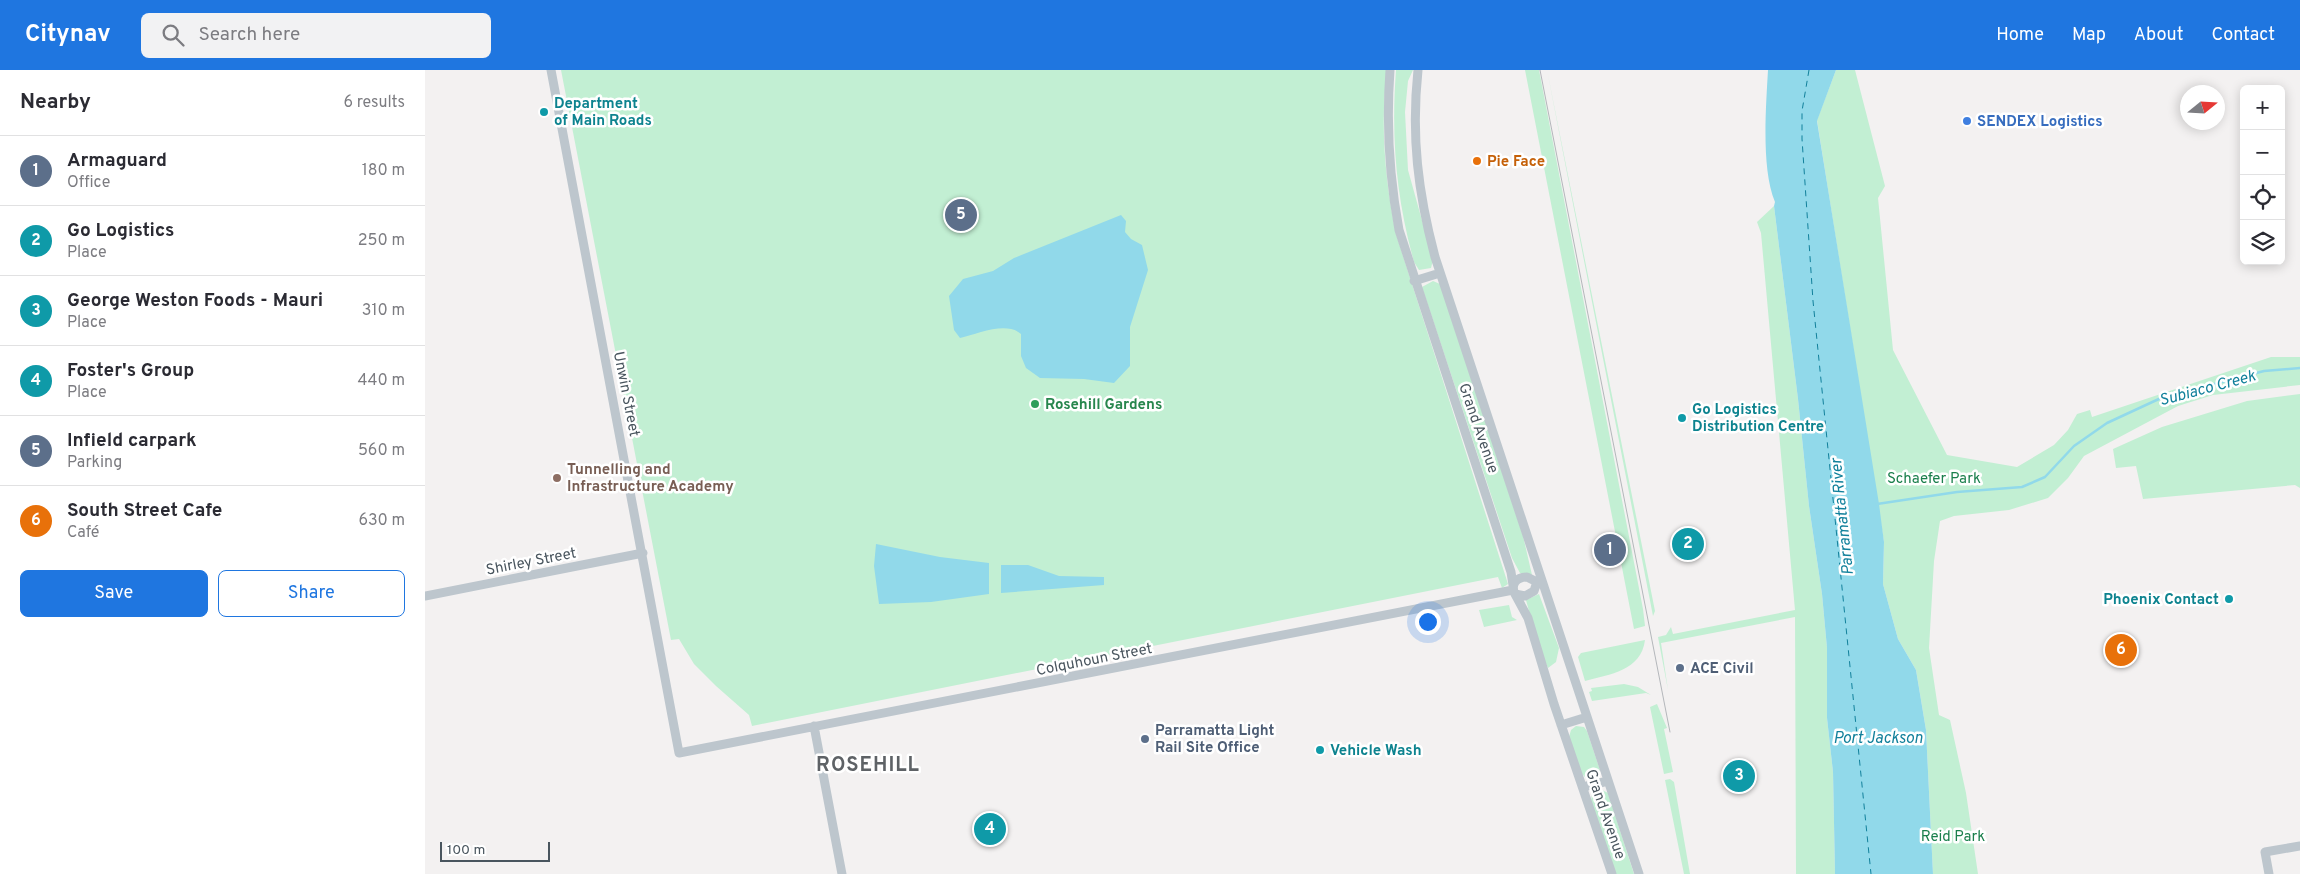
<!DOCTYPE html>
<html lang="en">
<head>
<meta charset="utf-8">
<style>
	:root { --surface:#fff; --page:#f2f2f3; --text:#2b2b33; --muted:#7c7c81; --line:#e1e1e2; --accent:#1f76e0 }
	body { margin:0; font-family:Overpass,sans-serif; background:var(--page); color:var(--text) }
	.controls { position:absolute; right:15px; top:15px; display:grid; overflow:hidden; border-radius:8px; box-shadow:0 2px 12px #0003 }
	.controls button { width:45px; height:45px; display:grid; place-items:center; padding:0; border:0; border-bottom:1px solid var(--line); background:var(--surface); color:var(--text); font:25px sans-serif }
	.compass { position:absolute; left:1755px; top:15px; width:45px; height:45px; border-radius:50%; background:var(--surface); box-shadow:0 2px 12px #0003; rotate:72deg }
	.scale { position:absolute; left:15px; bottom:12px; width:110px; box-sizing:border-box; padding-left:5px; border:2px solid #49555e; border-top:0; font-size:14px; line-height:18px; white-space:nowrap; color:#49555e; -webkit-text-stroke:4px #fff; paint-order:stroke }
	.you { position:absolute; left:1002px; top:551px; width:18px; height:18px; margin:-12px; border:4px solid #fff; border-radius:50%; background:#1a73e8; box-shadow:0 0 0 8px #1a73e833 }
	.badge { display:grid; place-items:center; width:32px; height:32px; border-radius:50%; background:var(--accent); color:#fff; font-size:16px; font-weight:700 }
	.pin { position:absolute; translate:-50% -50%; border:2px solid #fff; box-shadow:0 1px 5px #0006 }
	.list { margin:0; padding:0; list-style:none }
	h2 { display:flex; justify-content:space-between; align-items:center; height:65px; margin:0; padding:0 20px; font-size:21px }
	h2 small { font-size:16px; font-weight:400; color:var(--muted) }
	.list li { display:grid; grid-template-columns:32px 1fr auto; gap:15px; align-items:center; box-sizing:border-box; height:70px; padding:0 20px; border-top:1px solid var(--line) }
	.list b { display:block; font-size:19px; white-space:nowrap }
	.list p { margin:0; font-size:16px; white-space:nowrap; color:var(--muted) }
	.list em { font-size:16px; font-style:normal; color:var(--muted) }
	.actions { display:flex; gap:10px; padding:15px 20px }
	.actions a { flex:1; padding:11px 0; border:1px solid var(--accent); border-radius:8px; text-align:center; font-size:18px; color:var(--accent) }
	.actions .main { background:var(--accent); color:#fff }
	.icon { flex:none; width:28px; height:28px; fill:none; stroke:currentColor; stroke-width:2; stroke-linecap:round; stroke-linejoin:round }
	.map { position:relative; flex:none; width:1875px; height:804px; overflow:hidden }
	header { display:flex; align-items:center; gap:30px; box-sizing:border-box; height:70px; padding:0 25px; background:var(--accent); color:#fff }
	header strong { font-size:24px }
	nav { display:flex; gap:28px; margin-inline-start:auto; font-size:18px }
	.search { width:350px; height:45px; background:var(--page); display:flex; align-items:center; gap:12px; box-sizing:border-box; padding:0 18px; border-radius:8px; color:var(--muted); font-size:19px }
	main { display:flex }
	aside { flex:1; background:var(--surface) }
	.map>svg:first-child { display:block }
	.green { fill:#c2efd3 }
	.water { fill:#91d9ea }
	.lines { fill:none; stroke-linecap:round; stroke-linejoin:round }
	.stream { stroke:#91d9ea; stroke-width:2.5 }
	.ferry { stroke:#11809b; stroke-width:1; stroke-dasharray:6 5; stroke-linecap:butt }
	.street { stroke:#bdc6cd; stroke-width:9 }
	.tram { stroke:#b4b7bb; stroke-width:1 }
	.culture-dot { fill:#0f9aa8; stroke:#fff; stroke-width:2 }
	.shop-dot { fill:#3f7fe0; stroke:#fff; stroke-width:2 }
	.food-dot { fill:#e8710a; stroke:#fff; stroke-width:2 }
	.leisure-dot { fill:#2e9e5b; stroke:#fff; stroke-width:2 }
	.education-dot { fill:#8d6e63; stroke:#fff; stroke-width:2 }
	.service-dot { fill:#5c6f8a; stroke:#fff; stroke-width:2 }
	.labels { text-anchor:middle; stroke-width:5; stroke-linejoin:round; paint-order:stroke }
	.culture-label { font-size:15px; font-weight:bold; fill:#0d838f; stroke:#fff; text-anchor:start }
	.shop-label { font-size:15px; font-weight:bold; fill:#366cbe; stroke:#fff; text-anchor:start }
	.food-label { font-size:15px; font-weight:bold; fill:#c56008; stroke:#fff; text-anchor:start }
	.street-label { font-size:15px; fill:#49555e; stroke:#fff }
	.leisure-label { font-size:15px; font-weight:bold; fill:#27864d; stroke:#fff; text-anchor:start }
	.education-label { font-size:15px; font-weight:bold; fill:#785e54; stroke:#fff; text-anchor:start }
	.park-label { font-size:15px; fill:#1a7f4c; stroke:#fff }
	.service-label { font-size:15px; font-weight:bold; fill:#4e5e75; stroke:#fff; text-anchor:start }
	.water-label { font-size:16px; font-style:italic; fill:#11809b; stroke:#fff }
	.district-label { font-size:20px; font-weight:bold; letter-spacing:1px; fill:#5e6266; stroke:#fff }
</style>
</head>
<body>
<header>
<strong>Citynav</strong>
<div class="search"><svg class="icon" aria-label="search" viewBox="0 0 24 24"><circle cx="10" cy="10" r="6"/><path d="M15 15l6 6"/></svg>Search here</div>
<nav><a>Home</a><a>Map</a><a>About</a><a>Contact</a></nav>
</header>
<main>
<aside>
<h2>Nearby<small>6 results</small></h2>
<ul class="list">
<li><span class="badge" style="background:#5c6f8a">1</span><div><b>Armaguard</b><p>Office</p></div><em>180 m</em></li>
<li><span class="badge" style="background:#0f9aa8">2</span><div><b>Go Logistics</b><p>Place</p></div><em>250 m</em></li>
<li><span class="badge" style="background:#0f9aa8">3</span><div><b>George Weston Foods - Mauri</b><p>Place</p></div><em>310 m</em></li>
<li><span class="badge" style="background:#0f9aa8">4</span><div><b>Foster's Group</b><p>Place</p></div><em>440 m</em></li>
<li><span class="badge" style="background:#5c6f8a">5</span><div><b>Infield carpark</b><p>Parking</p></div><em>560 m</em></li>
<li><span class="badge" style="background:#e8710a">6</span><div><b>South Street Cafe</b><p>Café</p></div><em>630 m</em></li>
</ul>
<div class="actions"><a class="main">Save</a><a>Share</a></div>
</aside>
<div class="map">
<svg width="1875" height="804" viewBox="0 0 1875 804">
	<rect width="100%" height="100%" fill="#f3f1f1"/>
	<path class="green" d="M136,0H962C955,55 960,110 971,164L1083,514L1077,518L1073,507L327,656L324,645L291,616L269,594L254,569L246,570Z
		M971,0H988L983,11L980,42L983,100L1008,190L1006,198L994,200L989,192C971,127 966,68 971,0Z
		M1100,0H1114L1218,539L1220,556L1209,559Z
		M1122,0L1230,541L1228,546Z
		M1411,0H1430L1460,116L1453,128L1468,280L1522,385L1592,397L1629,375L1643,360L1652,344L1665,340L1667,347L1846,287H1875V315L1788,325L1753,336L1659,386L1643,408L1623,428L1584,440L1529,446L1515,451L1509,491L1504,578L1514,645L1525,650L1541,723L1553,804H1508L1501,660L1491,600L1473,569L1458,514L1459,472L1392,50Z
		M1349,136L1373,329L1384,436L1397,524L1402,578V648L1408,702L1410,804H1371L1370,547L1236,573L1243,620L1233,567L1241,565L1246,557L1248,564L1370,540L1336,163L1332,152Z
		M1008,211L1015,214L1098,466L1107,505L1095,503L1087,488L997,217Z
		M1875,324V418L1870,415L1718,429L1711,396L1691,398L1688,379L1737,357L1822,331Z
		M1114,524L1134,578L1131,592L1123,598L1114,578L1101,530Z
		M1084,535L1087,547L1092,550L1059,557L1054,540Z
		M1220,570C1216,601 1185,604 1160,611L1153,587L1156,583Z
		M1199,614L1213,617L1226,625L1221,623L1167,631L1164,622L1167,621L1166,618Z
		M1232,634L1242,658L1239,659L1248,702L1239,704L1225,637Z
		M1151,656L1159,657L1162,661L1175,700L1173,705L1161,708L1157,704L1144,667L1146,660Z
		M1245,709L1249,712L1265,804H1259L1240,710Z
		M1175,719L1183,723L1209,804H1190L1166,731L1167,724Z"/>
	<path class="water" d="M1343,0H1411L1392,51L1454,434L1459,472L1458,514L1473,569L1491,600L1501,660L1508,804H1410L1408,702L1402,648V578L1397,524L1384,436L1373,329L1349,136L1350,132C1336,98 1341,37 1343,0Z
		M696,145L701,151L700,162L706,169L717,175L723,200L705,257V296L689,313L659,309L615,308L601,298L596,286V264C581,251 553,264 535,268L529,260L524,226L538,209L568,201L589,188Z
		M451,474L515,487L564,493V524L506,532L454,534L449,496Z
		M576,495H603L634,506L679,507V515L576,523Z"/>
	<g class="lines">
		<path class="stream" d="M1452,434L1532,422L1597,417L1620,407L1649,376L1682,353L1736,328L1839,301L1875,298"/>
		<path class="ferry" d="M1384,0L1377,41V69L1388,231L1446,804"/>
		<path class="street" d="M126,0L254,683L1088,520
			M965,0C961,55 964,106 974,160L1086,502L1088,515
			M993,0C986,66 993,123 1010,187L1214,804
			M989,211L1015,203
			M1102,507L1112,512L1109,521L1100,526L1090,524C1085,514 1092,507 1102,507Z
			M1090,524L1103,548L1129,634L1187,804
			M0,526L218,483
			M1136,655L1162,647
			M389,656L417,804
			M1158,717L1183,711
			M1844,804L1840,782L1875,776"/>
		<path class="tram" d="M1115,0L1245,662"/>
	</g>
	<g class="culture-dot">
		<circle cx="119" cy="42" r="5"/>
		<circle cx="1257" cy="348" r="5"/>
		<circle cx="1804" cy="529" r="5"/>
		<circle cx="895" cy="680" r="5"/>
	</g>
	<circle class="shop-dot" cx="1542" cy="51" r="5"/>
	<circle class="food-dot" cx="1052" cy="91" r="5"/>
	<circle class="leisure-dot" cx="610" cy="334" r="5"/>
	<circle class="education-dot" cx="132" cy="408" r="5"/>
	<g class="service-dot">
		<circle cx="1255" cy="598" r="5"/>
		<circle cx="720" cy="669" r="5"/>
	</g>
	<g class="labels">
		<g class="culture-label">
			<text x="129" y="38">Department<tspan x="129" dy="17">of Main Roads</tspan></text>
			<text x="1267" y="344">Go Logistics<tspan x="1267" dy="17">Distribution Centre</tspan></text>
			<text x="1794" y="534" text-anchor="end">Phoenix Contact</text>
			<text x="905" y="685">Vehicle Wash</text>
		</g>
		<g class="shop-label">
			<text x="1552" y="56">SENDEX Logistics</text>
		</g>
		<g class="food-label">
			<text x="1062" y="96">Pie Face</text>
		</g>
		<g class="street-label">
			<text transform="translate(202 324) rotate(79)" y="5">Unwin Street</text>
			<text transform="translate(1054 358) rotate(71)" y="5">Grand Avenue</text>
			<text transform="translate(106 491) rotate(-11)" y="5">Shirley Street</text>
			<text transform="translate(669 589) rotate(-11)" y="5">Colquhoun Street</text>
			<text transform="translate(1181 744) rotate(71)" y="5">Grand Avenue</text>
		</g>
		<g class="leisure-label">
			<text x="620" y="339">Rosehill Gardens</text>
		</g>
		<g class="education-label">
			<text x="142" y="404">Tunnelling and<tspan x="142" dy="17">Infrastructure Academy</tspan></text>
		</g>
		<g class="park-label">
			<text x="1509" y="413">Schaefer Park</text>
			<text x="1528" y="771">Reid Park</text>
		</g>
		<g class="service-label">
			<text x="1265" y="603">ACE Civil</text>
			<text x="730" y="665">Parramatta Light<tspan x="730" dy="17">Rail Site Office</tspan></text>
		</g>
		<g class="water-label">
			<text transform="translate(1782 317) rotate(-15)" y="6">Subiaco Creek</text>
			<text transform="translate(1416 447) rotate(-96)" y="6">Parramatta River</text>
			<text x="1453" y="673">Port Jackson</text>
		</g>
		<g class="district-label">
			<text x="443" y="701">ROSEHILL</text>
		</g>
	</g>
</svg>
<div class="controls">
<button>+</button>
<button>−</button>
<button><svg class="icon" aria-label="locate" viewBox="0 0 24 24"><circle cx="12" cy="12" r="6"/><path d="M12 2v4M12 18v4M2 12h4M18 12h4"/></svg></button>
<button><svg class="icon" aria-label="layers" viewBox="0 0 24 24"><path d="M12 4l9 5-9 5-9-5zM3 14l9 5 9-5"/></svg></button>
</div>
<svg class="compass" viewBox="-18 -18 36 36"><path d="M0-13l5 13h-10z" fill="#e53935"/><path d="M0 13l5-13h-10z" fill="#7c7c81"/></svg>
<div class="scale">100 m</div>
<div class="you"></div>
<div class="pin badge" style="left:1185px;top:480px;background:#5c6f8a">1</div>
<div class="pin badge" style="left:1263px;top:474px;background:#0f9aa8">2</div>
<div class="pin badge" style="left:1314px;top:706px;background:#0f9aa8">3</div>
<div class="pin badge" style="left:565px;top:759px;background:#0f9aa8">4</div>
<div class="pin badge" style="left:536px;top:145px;background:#5c6f8a">5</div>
<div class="pin badge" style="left:1696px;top:580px;background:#e8710a">6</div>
</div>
</main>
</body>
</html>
